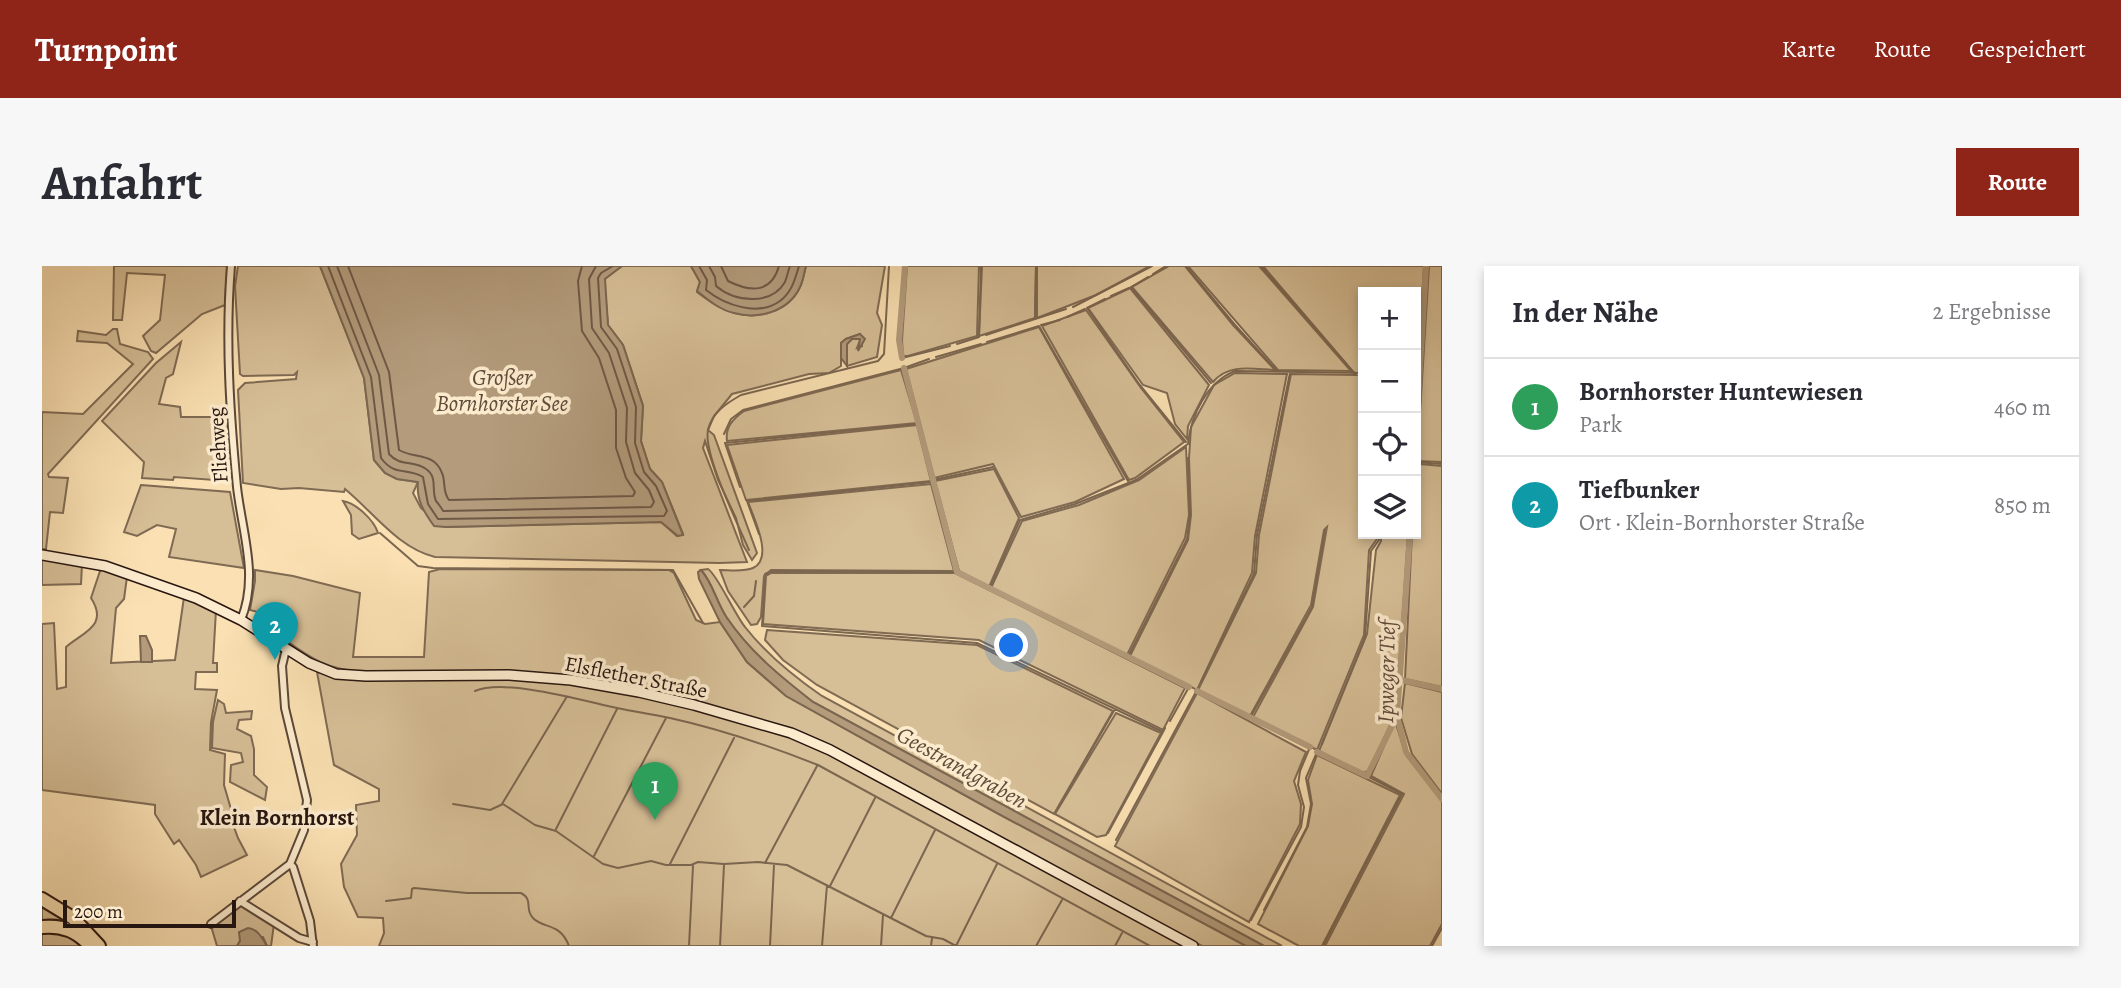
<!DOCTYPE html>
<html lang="de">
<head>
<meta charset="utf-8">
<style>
	:root { --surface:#fff; --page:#f7f7f7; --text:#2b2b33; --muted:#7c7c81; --line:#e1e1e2; --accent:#8f2418 }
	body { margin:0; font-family:Alegreya,serif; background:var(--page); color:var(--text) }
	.controls { position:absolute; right:21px; top:21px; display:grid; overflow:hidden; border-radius:0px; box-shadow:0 4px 10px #0003 }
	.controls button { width:63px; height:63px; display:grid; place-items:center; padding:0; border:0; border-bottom:2px solid var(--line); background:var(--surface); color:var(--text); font:35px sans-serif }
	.scale { position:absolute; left:21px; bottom:18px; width:173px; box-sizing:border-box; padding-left:7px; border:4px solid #281610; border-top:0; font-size:19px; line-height:24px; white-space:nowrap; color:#281610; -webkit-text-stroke:5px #fcebcd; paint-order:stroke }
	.you { position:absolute; left:970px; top:380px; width:24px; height:24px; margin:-18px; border:5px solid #fff; border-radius:50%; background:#1a73e8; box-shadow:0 0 0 10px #1a73e833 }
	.badge { display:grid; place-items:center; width:46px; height:46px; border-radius:50%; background:var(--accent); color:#fff; font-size:23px; font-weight:700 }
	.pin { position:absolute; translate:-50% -58px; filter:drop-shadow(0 2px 4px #0008) }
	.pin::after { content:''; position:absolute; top:37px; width:24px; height:21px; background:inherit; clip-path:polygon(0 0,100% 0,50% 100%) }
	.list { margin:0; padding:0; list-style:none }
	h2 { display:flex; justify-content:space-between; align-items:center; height:91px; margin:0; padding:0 28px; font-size:30px }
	h2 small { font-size:23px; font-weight:400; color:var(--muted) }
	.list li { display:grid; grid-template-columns:46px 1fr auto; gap:21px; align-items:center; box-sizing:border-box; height:98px; padding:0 28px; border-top:2px solid var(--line) }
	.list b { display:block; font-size:26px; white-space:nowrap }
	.list p { margin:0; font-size:23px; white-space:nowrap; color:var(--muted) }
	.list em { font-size:23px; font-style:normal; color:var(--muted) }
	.icon { flex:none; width:38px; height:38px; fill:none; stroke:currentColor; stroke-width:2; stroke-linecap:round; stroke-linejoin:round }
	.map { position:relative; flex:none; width:1400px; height:680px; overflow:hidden; border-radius:0px }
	header { display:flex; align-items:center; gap:42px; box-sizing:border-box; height:98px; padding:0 35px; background:var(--accent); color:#fff }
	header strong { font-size:33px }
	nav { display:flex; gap:38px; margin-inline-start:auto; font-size:24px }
	.intro { display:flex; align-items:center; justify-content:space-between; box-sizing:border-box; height:168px; padding:0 42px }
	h1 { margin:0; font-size:49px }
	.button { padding:18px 32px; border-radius:0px; background:var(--accent); color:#fff; font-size:24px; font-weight:700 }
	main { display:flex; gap:42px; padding:0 42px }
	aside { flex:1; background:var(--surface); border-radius:0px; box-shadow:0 4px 10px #0003 }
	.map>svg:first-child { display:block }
	.green { fill:#d6be96; stroke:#7f6a53; stroke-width:2 }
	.water { fill:#b39b7b; stroke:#7b6650; stroke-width:2 }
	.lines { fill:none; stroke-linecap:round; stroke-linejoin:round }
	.shore { stroke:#6e5846; stroke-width:2 }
	.stream { stroke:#7b6650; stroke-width:2 }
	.canal { stroke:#b39b7b; stroke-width:6 }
	.minor-casing { stroke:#5c4838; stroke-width:10 }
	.secondary-casing { stroke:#281610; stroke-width:12 }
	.motorway-casing { stroke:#281610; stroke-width:16 }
	.minor { stroke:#fcebcd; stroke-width:6 }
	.secondary { stroke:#fcebcd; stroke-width:9 }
	.motorway { stroke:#fae0b2; stroke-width:12 }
	.labels { text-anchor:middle; stroke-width:7; stroke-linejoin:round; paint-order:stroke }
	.street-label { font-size:21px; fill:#281610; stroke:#fcebcd }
	.water-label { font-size:23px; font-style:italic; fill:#604b3b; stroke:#fcebcd }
	.neighbourhood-label { font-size:23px; font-weight:bold; fill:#281610; stroke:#fcebcd }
</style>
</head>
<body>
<header>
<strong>Turnpoint</strong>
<nav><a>Karte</a><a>Route</a><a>Gespeichert</a></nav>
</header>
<div class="intro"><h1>Anfahrt</h1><a class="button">Route</a></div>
<main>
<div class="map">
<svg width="1400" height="680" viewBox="0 0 1400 680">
	<rect width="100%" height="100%" fill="#fae0b2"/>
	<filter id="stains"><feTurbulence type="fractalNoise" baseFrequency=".00286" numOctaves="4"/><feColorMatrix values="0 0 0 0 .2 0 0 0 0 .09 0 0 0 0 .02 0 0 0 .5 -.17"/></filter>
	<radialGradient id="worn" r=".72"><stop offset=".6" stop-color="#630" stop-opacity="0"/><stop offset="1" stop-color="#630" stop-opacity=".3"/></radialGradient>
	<path class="green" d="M72,0H185L183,39L160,48L114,87L109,85L101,70L118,54L123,9L85,7L80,54H71Z
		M196,0H278L322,112L332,194L343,207L355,213L376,216L371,227L379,242L403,261L619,256L635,270L641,268L620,216L608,203L599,175L601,140L581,79L566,59L562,13L580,0H649L658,16L655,26C666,34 679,44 693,47C717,54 747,45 758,21C761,15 762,7 764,0H843L835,47L840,59L835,91L805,100V78L810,73L819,72L815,82L820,80L818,68L804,73L799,77V100L787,107L767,108L690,128L672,150L666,164L672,169L715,287L710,294L701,279L694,252L676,214L663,175L661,182L705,296L677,297L393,291C356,282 332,247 303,223L302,226L257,222L239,223L201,217L196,124L203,117L254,113L255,106L252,109L201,110L198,108L193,20Z
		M865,0H937L935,70L866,90H861L860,74Z
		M940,0H994L993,52L937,70Z
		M995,0H1108L1054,29L995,52Z
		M1127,0H1143L1191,59L1233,104C1210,103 1187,97 1171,116L1090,21Z
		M1146,0H1217L1309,105L1236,104Z
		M1221,0H1382L1374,135V26H1321V268H1335V273L1327,284L1322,369L1275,484L1211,451L1271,341L1285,261L1282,264L1269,339L1208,450L1156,424L1214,307L1217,269L1249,108L1314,109Z
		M1387,0H1400V196L1375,195Z
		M1088,22L1167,119L1146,160L1145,173L1133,158L1125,127L1101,119L1046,42Z
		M1044,44L1099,122L1142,176L1093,212L1087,214L1000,60Z
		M997,61L1082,213L1033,236L979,251L951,198L892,212L864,103Z
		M71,63H75L78,78L106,86L111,93L6,208L7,211L26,212L21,247L8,246L4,283H0V146L41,148L91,98L65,77L35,75L36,65L64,69Z
		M139,76L131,108L124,112L117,138L138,141L139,151H186V215L132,211L131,214L100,212L102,196L60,155L114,97Z
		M859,104L875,157L685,175C683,161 691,153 702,145Z
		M1193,107L1245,108L1213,270L1210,307L1155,424L1088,390L1146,274L1149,249L1147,192L1149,161L1172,119Z
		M875,159L889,215L704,234L685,179Z
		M1144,181L1147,249L1143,272L1085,389L949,322L980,255L1037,239L1097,214Z
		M1378,198L1400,200V421L1363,413L1370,268H1374Z
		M952,203L977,252L947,321L917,305L893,215Z
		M889,218L912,305L729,304L722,310L719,351L715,358L709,359L686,325L678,304C688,304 702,306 711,302C732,293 712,252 706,236Z
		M99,219L188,226L202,302L127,291L134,263L115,259L95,270L82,266Z
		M301,235C314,237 332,254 336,267L317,273L310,268L309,249Z
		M1339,268H1366L1354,447L1326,505L1321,507L1277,485L1325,368L1334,284L1339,275Z
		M0,292L40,298L39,318L0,319Z
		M59,302L85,311L82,333L74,342L69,397L133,394L142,331L174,344L171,397H175V406H154L153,423L175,424L169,456L168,484L183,488L182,519L191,550L189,553L196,572L205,589L159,611L154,599L137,574L132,578L113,548V539L0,524V358L12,357L15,423L24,421V381C41,366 67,360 49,332Z
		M398,303L627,304L632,307L654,354L663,358L678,356L705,396L744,430L953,546L1204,680H1160L790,480L759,466L627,428L535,411L480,406H321C279,403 265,389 232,366L235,351L208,344L213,315V304L251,310L318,327L311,391H382L387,306Z
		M666,303C675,308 693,349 703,361C725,389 751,410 780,430L1240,680H1222L771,436C739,411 708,386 685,352C675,338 671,317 659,304Z
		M729,307H913L1143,422L1121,464L937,374L721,358L724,310Z
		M725,364L935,379L1071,445L1012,548L775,419L741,394L723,374Z
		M275,406L295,411L465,412L519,416L570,424L654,443L769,477L1144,680H337L342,667L341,652L316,651L302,621L299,598L315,569L314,539L337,535V523L292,499Z
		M1363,417L1400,426V528L1370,488L1359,452Z
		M1155,427L1264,486L1252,515L1259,538L1258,558L1207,656L1073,580Z
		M176,434L182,438L184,447L210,445L209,453L197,454L195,463L209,470L212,483V509L225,521L223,534L188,516L189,499L201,496L199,487L170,482L171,456Z
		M1074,447L1119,467L1064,569L1055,571L1013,548Z
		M1353,455L1364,489L1400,535V658L1388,680H1283L1362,528L1329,510Z
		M1275,489L1358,529L1280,680H1257L1216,658L1266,560L1270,538L1266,514Z
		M0,636L45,670L0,658Z
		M198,638L232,658L229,680H225L221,671L198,675L195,680H175L169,660Z
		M0,666C15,666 29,668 39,680H0Z"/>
	<path class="water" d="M278,0H580L563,13L566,59L581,79L601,140L599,175L608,203L620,216L641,269L636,270L619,256L403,261L392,260C382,246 374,234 376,216L355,213L343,207L332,194L322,112Z
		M649,0H764C762,7 761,15 758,21C747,45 717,54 692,47C678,44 666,34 655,25L658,16Z
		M818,68L823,73L816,85L818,73H810L805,78V100L799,92V77L804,73Z
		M659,304C671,317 675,338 685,352C708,386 739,411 771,436L1222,680H1204L953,546L744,430L705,396L678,356L657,313L656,306Z
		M98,370H104L110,384V396H99Z
		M206,662C216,663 220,672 225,680H195L198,675L197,666Z"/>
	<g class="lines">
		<path class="shore" d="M286,0L329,111L339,192C353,211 365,201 381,211L386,238L396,253L622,250L625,245L614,220L602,206L593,177L594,141L575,83L559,61L556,12L559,7L571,0
			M295,0L337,109L347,188C358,201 372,194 384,203C396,211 389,224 394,235C395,236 401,244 401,245L609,241L612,236L607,224L593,207L584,176L585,142L567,87L550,62L547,13L554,0
			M306,0L347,106L357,184C372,193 392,186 400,207C404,216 400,225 407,234L591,230L593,226L584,212L574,182V144L557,92L540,65L536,15L540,0
			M657,0L665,14L664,24C683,39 716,51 738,35C750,26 753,13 757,0
			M667,0L673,11L674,20C693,36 729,40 743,16C745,11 746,5 748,0
			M679,0L686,15C708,26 729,28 737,0"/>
		<path class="stream" d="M994,0L993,53L1024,43
			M1144,0L1193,59L1235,105
			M1219,0L1312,107
			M1111,8L1124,0
			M1106,11L1089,21L1169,117
			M1069,30L1087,22
			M1063,33L1045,42L1097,118L1144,176
			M1031,41L1110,0
			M1025,51L1043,43
			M999,59L1018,54
			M944,69L993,53
			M945,76L997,60L1086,215
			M915,78L937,71L939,0
			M894,91L939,78
			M860,92L908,80
			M682,168L689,153L701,144L862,102L887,93
			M1374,196L1400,198
			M891,214L951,201
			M698,221L683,177L876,158
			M338,267L376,300L391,302L631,304L661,357
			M717,268L705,235L891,216
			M707,284C696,258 661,188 666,164C670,146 685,137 699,129L836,95L842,88L847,0
			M723,308L730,305L915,306
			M723,314L720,360L935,377L1121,466L1123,462
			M948,322L978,254L1033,238L1094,214L1146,178C1149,149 1165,116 1193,105L1321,107
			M702,341L712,330L714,315
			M1086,391L1145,273L1148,248L1146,192
			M1159,416L1212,308L1215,269L1248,107
			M433,425C463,412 542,435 575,442C593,446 610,448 628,452C678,463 728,480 776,499L1108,680
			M1208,452L1270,341L1283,264
			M1128,455L1147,421
			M1280,478L1323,371L1329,285L1337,274V268
			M411,538L448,544L461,538L493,559L514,565L561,598L576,602L609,595L624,599H649L656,596L682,598L716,596L745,599L884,670L901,673L914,680
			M460,538L524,432
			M1016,542L1073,443
			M514,563L575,443
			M1066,567L1121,466
			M1074,574L1155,424
			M552,590L624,452
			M723,597L775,500
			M628,598L692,472
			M788,620L833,532
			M344,635L369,632L370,623L372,622L425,627H479C492,634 482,643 491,652C501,663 518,656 527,680
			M1222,644L1265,561L1269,538L1264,512L1275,486
			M849,652L893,564
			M1209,654L1259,561L1262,541L1256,519L1258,505L1268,481
			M647,680L651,600
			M678,680L682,599
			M728,680L732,599
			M780,680L785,619
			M839,680L841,649
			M889,680L890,672
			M914,680L955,598
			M994,680L1020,634
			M1073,680L1080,667
			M1281,680L1360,528L1325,510
			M1390,680L1400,662"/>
		<path class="canal" d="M860,92L857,74L863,0
			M862,102L915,306L1147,421
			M1374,169L1384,0
			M1368,268L1355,450L1364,486L1400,533
			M1360,414L1400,423
			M1155,425L1268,481
			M1275,486L1325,510L1355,450"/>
		<g class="minor-casing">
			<path id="minor" d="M189,0C183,73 188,148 195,221C200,266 217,310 199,354
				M248,598L251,601L268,655L271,680
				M198,635L257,672L271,676
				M169,658L248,598L262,564L265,534L243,442L240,400L244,383"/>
		</g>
		<g class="secondary-casing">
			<path id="secondary" d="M0,289L63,300L154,332L199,354L267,397L294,408L324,410L467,409L529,414L597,426L652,439L749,467L788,484L1151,680"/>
		</g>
		<g class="motorway-casing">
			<path id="motorway" d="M0,633L31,652L57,680
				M0,661C20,659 36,665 48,680"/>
		</g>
		<use href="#minor" class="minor"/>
		<use href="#secondary" class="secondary"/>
		<use href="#motorway" class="motorway"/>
	</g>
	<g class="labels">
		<g class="street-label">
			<text transform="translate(176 179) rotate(-94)" y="7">Fliehweg</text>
			<text transform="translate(594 411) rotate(11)" y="7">Elsflether Straße</text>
		</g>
		<g class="water-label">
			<text x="460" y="119">Großer<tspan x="460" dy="26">Bornhorster See</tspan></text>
			<text transform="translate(1344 406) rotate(-89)" y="8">Ipweger Tief</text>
			<text transform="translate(920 501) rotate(29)" y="8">Geestrandgraben</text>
		</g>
		<g class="neighbourhood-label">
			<text x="235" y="559">Klein Bornhorst</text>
		</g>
	</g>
	<rect width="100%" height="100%" filter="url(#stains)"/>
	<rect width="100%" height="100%" fill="url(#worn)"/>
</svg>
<div class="controls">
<button>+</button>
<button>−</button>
<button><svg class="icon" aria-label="locate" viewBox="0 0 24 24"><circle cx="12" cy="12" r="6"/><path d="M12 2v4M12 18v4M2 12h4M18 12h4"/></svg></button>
<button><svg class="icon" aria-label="layers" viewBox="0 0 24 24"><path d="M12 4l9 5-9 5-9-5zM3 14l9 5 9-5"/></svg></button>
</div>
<div class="scale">200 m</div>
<div class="you"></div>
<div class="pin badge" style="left:613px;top:554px;background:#2e9e5b">1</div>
<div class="pin badge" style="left:233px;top:394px;background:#0f9aa8">2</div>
</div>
<aside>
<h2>In der Nähe<small>2 Ergebnisse</small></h2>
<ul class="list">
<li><span class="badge" style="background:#2e9e5b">1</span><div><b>Bornhorster Huntewiesen</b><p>Park</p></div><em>460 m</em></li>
<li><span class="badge" style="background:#0f9aa8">2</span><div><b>Tiefbunker</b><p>Ort · Klein-Bornhorster Straße</p></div><em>850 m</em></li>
</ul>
</aside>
</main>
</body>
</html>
